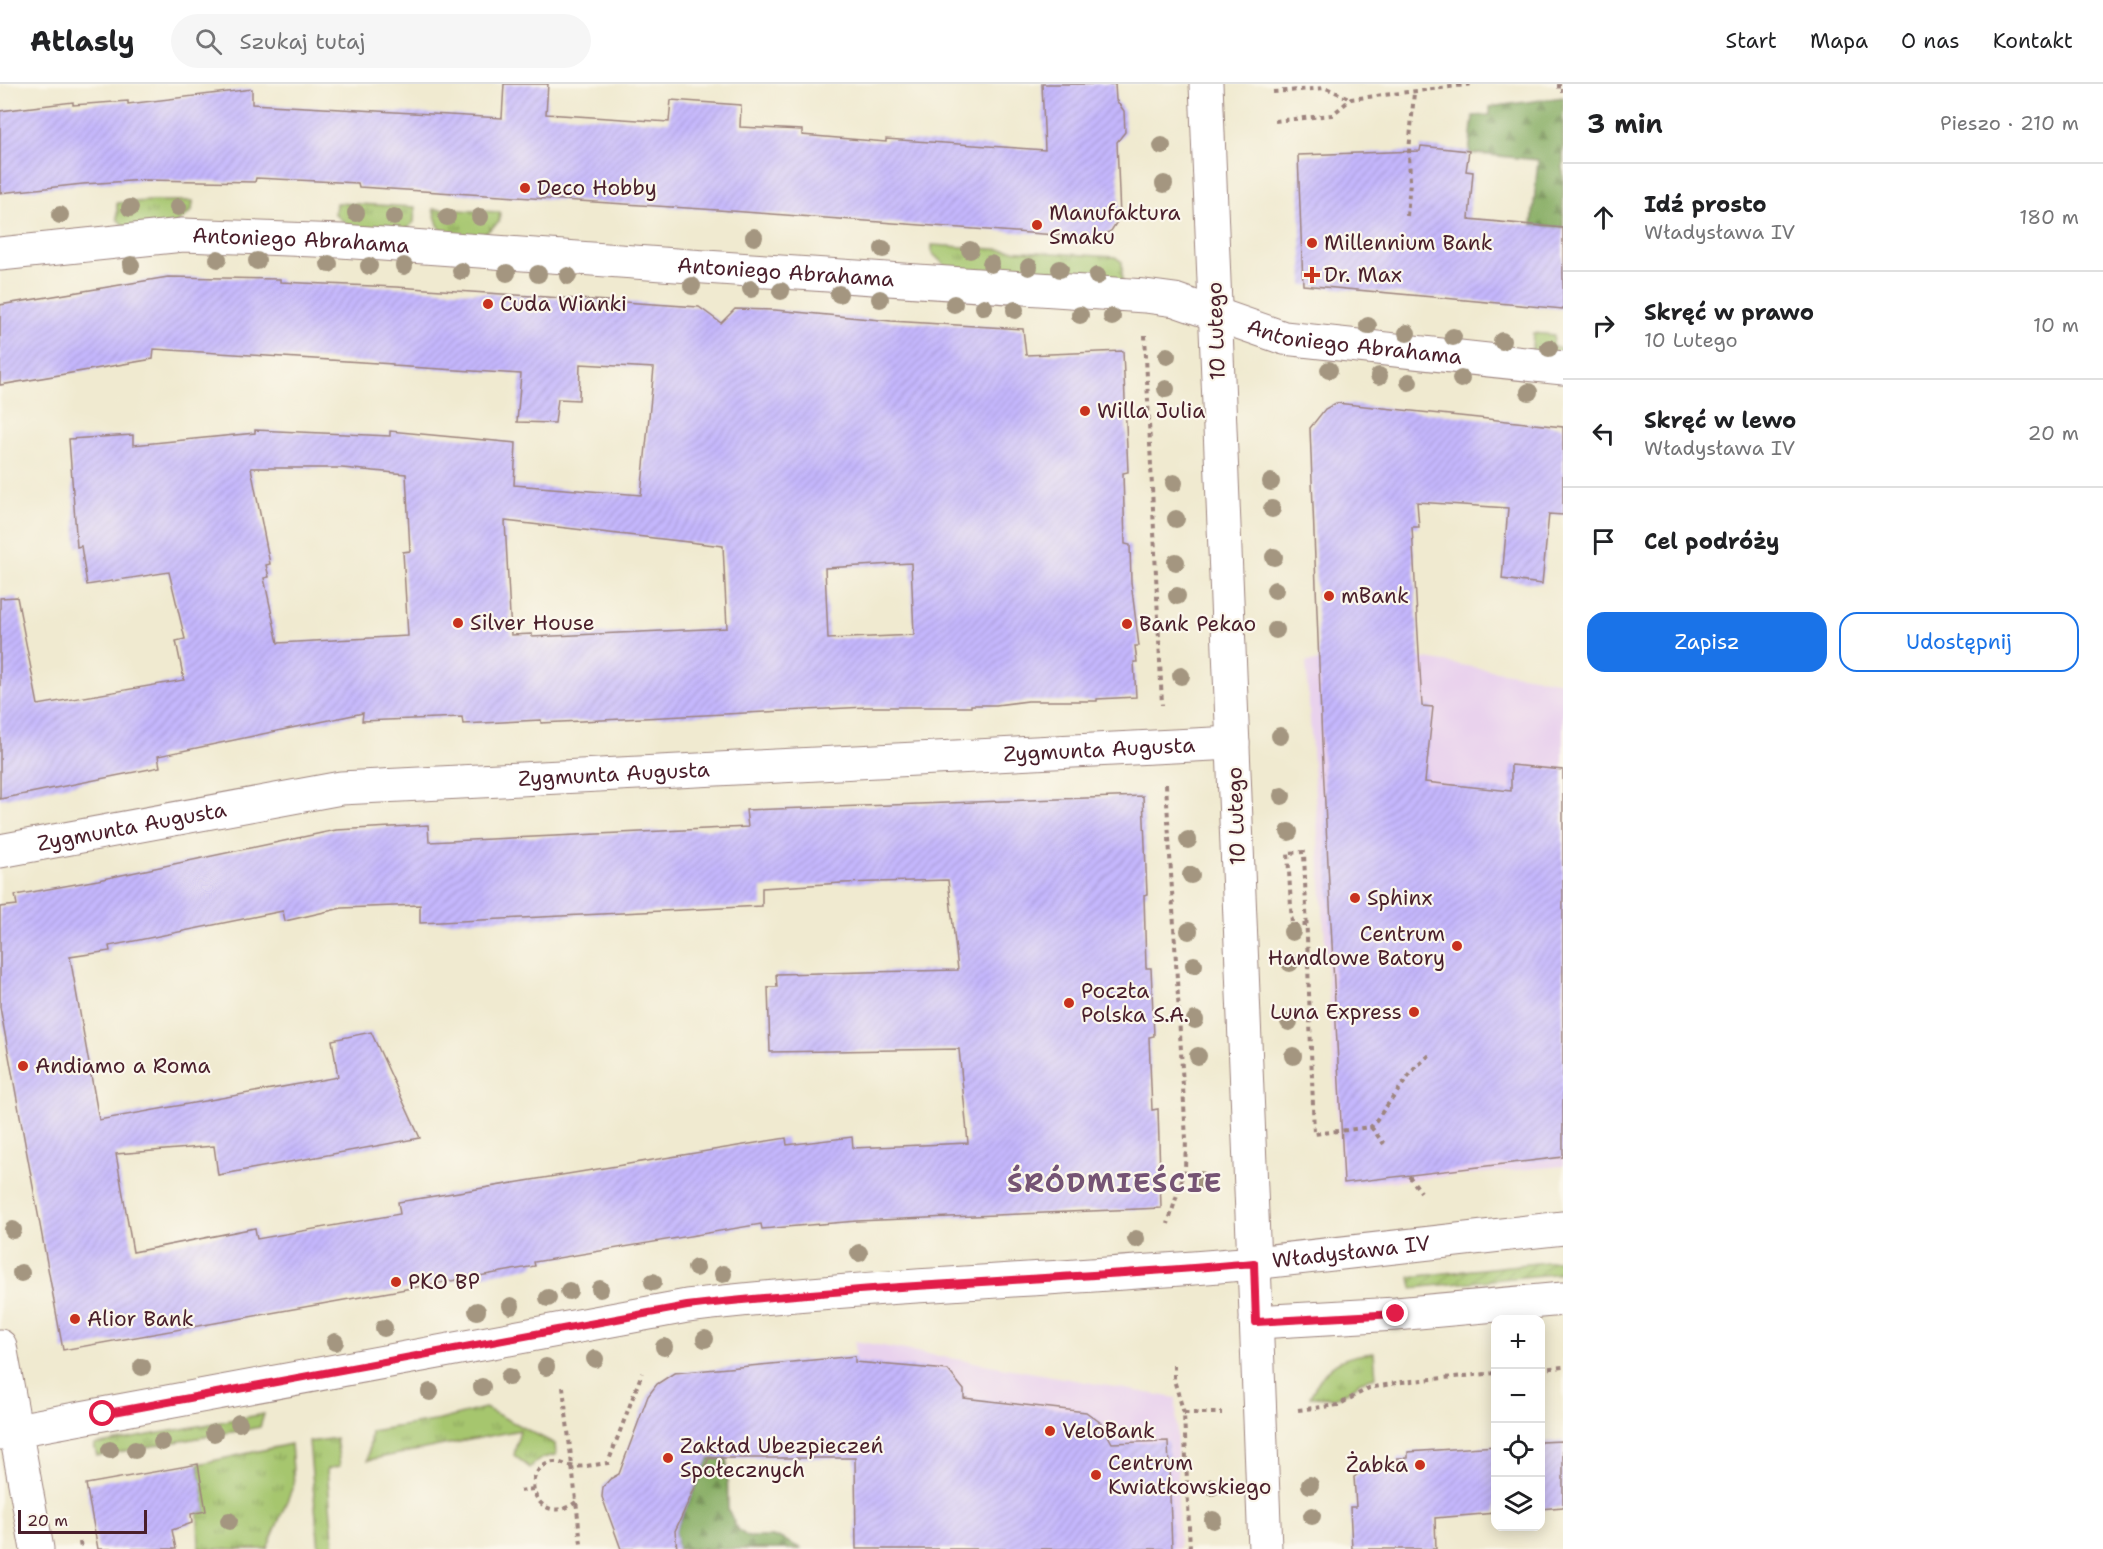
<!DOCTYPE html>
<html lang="pl">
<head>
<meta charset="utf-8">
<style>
	:root { --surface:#fff; --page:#f6f6f6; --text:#202124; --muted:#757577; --line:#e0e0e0; --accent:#1a73e8 }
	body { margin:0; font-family:"Shantell Sans",sans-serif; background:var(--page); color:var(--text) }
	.controls { position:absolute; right:18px; bottom:18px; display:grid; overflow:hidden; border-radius:12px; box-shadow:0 3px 15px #0003 }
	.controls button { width:54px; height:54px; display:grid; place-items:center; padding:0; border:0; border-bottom:2px solid var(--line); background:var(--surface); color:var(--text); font:30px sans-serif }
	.scale { position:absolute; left:18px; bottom:15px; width:129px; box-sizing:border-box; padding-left:6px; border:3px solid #4a1f2b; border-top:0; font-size:16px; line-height:21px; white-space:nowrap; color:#4a1f2b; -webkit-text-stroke:4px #fbf7ec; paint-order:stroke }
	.stop { position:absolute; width:18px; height:18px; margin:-14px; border:4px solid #e11d48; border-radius:50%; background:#fff }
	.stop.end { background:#e11d48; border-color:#fff; box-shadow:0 2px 6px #0008 }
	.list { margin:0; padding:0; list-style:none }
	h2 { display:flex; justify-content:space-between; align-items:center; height:78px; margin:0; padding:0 24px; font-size:26px }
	h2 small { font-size:20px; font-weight:400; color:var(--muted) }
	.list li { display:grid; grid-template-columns:39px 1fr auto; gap:18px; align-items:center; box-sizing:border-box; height:108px; padding:0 24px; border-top:2px solid var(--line) }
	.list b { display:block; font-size:22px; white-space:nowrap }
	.list p { margin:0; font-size:20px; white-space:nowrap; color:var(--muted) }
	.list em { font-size:20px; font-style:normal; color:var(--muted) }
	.actions { display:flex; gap:12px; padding:18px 24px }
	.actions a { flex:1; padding:14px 0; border:2px solid var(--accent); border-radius:18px; text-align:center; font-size:21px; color:var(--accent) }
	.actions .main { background:var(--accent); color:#fff }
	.icon { flex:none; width:33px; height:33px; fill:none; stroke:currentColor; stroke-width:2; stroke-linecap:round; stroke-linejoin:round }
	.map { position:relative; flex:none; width:1563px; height:1465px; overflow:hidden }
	header { display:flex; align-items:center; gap:36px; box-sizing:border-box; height:84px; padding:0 30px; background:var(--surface); border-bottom:2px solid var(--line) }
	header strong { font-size:28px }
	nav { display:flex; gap:33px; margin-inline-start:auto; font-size:21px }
	.search { width:420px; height:54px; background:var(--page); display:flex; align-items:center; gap:15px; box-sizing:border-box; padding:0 21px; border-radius:33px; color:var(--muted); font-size:22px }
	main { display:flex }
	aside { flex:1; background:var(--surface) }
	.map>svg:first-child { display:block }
	.built { fill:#e9d2ed }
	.grass { fill:url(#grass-tufts); stroke:#78724c; stroke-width:1.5 }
	.forest { fill:url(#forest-firs); stroke:#676546; stroke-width:1.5 }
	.garden { fill:url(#garden-furrows); stroke:#78724c; stroke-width:1.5 }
	.building { fill:url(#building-hatch); fill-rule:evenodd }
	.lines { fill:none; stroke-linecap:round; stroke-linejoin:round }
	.minor-casing { stroke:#9d847e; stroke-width:35 }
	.major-casing { stroke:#9d847e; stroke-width:35 }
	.path { stroke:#9d847e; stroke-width:4; stroke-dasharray:4.5 4.5; stroke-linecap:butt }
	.minor { stroke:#fff; stroke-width:33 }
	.major { stroke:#fff; stroke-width:33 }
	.tree { fill:#a49680 }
	.route { stroke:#e11d48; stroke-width:8 }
	.poi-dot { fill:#c8321e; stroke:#fbf7ec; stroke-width:2 }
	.labels { text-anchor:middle; stroke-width:4.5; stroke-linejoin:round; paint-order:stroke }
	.poi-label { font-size:21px; fill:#4a1f2b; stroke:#fbf7ec; text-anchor:start }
	.street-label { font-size:21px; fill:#4a1f2b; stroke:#fbf7ec }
	.district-label { font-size:27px; font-weight:bold; letter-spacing:1.5px; fill:#755474; stroke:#fbf7ec }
</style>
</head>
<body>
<header>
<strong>Atlasly</strong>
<div class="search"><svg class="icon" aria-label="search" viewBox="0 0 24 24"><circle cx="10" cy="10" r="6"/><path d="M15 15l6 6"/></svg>Szukaj tutaj</div>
<nav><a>Start</a><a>Mapa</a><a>O nas</a><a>Kontakt</a></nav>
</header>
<main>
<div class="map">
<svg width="1563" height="1465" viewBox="0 0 1563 1465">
	<defs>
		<pattern id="grass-tufts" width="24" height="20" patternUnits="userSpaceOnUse" patternTransform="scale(1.5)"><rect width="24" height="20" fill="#a6c66e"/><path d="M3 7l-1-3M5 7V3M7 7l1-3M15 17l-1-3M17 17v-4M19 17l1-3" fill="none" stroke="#89a05b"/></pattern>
		<pattern id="forest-firs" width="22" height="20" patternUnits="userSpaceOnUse" patternTransform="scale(1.5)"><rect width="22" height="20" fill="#84ab61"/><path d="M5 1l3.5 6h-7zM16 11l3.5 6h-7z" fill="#6e8b50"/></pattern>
		<pattern id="garden-furrows" width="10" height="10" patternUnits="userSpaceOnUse" patternTransform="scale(1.5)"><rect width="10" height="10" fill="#a6c66e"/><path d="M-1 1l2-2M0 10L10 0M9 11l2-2" fill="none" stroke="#89a05b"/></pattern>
		<pattern id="building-hatch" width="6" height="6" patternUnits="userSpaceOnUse" patternTransform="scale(1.5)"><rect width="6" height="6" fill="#c5b7fd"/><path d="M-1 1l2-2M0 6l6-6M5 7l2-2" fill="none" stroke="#ab9dd9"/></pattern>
	</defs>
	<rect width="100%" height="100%" fill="#fbf7ec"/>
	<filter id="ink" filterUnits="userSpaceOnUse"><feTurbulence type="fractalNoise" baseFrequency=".0167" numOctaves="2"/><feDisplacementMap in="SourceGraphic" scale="12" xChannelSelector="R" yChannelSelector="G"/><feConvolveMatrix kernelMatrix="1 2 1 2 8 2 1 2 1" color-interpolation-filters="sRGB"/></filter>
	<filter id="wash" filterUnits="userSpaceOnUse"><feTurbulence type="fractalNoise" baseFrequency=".008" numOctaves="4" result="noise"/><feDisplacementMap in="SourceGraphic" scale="24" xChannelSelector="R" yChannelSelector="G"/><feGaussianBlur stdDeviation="1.35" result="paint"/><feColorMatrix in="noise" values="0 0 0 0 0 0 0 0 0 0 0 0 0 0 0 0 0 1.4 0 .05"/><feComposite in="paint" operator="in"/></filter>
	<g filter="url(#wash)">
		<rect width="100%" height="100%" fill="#f0ead0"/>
		<path class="built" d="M1420,574L1563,598V1082L1342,1102L1306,578Z
			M855,1257L1176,1314L1179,1465H986L855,1278Z"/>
		<path class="grass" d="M150,117H193L192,127L170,145L125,143L117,135V119Z
			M336,119L415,123L414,138L408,144L395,151L355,148L335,130Z
			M433,125L500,128L499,138L477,156L444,149L438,141Z
			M932,161L1115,173L1122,178V202L953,189L932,169Z
			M1533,249L1554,251L1553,263L1563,264V279L1531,276Z
			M1374,1269L1376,1293L1361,1297L1350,1307L1334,1314L1310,1313C1325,1281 1339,1272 1374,1269Z
			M485,1324L555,1360L556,1371C545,1373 537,1375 530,1384L514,1371L520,1346L368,1376L371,1347L440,1336Z
			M264,1330L260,1343L97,1372L94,1361Z
			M336,1354L340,1382L327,1385L334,1465H319L309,1358Z
			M291,1360L294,1400L267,1465H199L198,1429L206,1427L198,1380Z"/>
		<path class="forest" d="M1563,13V144L1532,141L1538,76L1469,69L1473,32L1490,31V23Z
			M709,1375H727L728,1425L737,1445L748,1453H778L802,1465H677L675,1447Z"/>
		<path class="garden" d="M1563,1176V1189L1412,1204L1410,1193Z"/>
		<g id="blocks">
			<path class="building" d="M504,0H548L546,30L669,38L671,16L741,21L740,43L802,46V51L886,58V55L1045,66L1042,0H1115L1116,16L1124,27L1125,48L1117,58L1120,133L1111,147L1096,154L718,126L359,103L358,99L256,94L255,98L146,96L83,100L0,109V27L73,18V21L128,17V20L252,5V20L502,34Z
				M1421,62L1469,67L1466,87L1473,88L1469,135L1563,144V225L1303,201L1298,71L1420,67Z
				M168,193L280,195V198L396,203L699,223L721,239L735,225L775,226L891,237L1023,245L1026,271L1123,267L1128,388L1123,389L1124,425L1125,460L1130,461L1131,498L1139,562H1135L1137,578H1134L1136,613L1097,615V617H1028L996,621H971V623H867L541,639V636L463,640L462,633L362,637L363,629L158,672L160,683L0,715V514L17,513L38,621L184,596L176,557L185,555L169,488L87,501L81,462L77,463L69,355L133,351V361L255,349V346L390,352V347L516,359L514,401L641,411L654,284L580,280L579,316L558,315L555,339L517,338L521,290L393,282V280L154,265L153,275L0,301V221ZM251,384H342L406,390L410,467L403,468L408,552L278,559L264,494L269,493L266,481L270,480ZM505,437L723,462L727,544L532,553V550L511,551ZM911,479L914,551L828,555L825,484Z
				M1336,319L1563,343V431L1549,430L1542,500L1502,495L1508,424L1417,418L1419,443H1412L1422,622L1433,623L1425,698L1511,707V681L1563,686V1073L1344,1099L1322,660L1310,344L1325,325Z
				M1143,712L1147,810L1144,811L1146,884H1151L1154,952L1149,953L1152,1026L1158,1025L1161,1124L857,1137L762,1145L761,1140L534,1178L535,1182L63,1266L0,923V823L17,821L15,811L98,796L336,746L428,741L429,758L748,743L746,726ZM948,796L958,886L776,890L777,903H768L770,968L959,965L968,1059L853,1064L852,1053L787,1061L786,1054L398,1118L400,1130L257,1155L255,1144L133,1168L116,1070L214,1062L218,1091L420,1054L371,948L332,956L338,993L99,1036L70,873L110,867L109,862L283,827L285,837L342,824L420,821V839L762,822V804L842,799Z
				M855,1272V1278L948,1286L964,1306V1314L1086,1328L1101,1339L1112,1359L1168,1357L1172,1465H856L855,1374H709L675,1447L677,1465H621L602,1413L603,1403L610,1395L619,1390L648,1312L657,1300L674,1289Z
				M1563,1357V1423L1540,1425V1358Z
				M1496,1362V1429L1435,1434L1436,1465H1352L1350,1423H1356L1354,1393L1365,1385L1397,1381V1374H1408V1368Z
				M198,1380L206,1427L191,1430L192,1439L172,1446L176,1465H98L86,1400Z"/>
		</g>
	</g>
	<g filter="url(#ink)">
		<use href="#blocks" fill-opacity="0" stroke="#9d847e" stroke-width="1.5"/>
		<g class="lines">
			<g class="minor-casing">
				<g id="minor">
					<path id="s1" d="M0,170L183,151L341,157L690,182L1145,212L1175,216L1284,254L1563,284"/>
					<path id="s2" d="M0,767L341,704L1233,659"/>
					<path d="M0,1262L37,1465"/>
					<path d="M0,1349L687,1222C875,1200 1065,1196 1254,1179L1206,0"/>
				</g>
			</g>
			<g class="major-casing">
				<g id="major">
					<path d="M1256,1238L1396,1230L1563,1215"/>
					<path id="s3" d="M1265,1465L1254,1179L1563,1144"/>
				</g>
			</g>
			<path class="path" d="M1559,0V7H1563
				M1273,8L1326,4L1351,15
				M1275,37L1332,31L1351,15L1474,0
				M1407,132L1410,98L1409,68L1414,8
				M1145,251L1162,621
				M1166,700L1186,1056L1185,1085L1168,1140
				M1307,841H1292L1288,769L1304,768L1314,1050L1371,1043L1415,984L1432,969
				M1371,1043L1384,1060
				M1409,1092L1421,1108
				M1174,1281V1296L1184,1329L1190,1465
				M1540,1285L1563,1283
				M563,1303L581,1460
				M1298,1326L1338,1321L1369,1304L1402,1298L1496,1289
				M1184,1329H1222
				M520,1407L533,1405
				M576,1418C540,1445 516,1392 549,1379C558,1376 563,1381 571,1382C582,1384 597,1380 608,1379L642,1289
				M80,1458L81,1465"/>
			<use href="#minor" class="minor"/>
			<use href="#major" class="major"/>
		</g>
		<g class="tree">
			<circle cx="1162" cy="62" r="9"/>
			<circle cx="1164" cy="100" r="9"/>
			<circle cx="178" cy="123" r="9"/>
			<circle cx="130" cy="124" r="9"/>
			<circle cx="356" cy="129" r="9"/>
			<circle cx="60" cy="131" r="9"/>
			<circle cx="394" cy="133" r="9"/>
			<circle cx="447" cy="133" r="9"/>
			<circle cx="480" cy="133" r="9"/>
			<circle cx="754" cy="153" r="9"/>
			<circle cx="883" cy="165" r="9"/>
			<circle cx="970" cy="166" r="9"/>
			<circle cx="218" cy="175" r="9"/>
			<circle cx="257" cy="177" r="9"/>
			<circle cx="329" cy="180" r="9"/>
			<circle cx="991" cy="180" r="9"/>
			<circle cx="131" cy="181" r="9"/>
			<circle cx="369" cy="182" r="9"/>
			<circle cx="404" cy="182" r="9"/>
			<circle cx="1029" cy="183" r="9"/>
			<circle cx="1060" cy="185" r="9"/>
			<circle cx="461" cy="187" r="9"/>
			<circle cx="507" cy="189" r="9"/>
			<circle cx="538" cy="190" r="9"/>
			<circle cx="568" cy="192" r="9"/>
			<circle cx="1097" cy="192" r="9"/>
			<circle cx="692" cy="202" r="9"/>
			<circle cx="751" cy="205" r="9"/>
			<circle cx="781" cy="207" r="9"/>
			<circle cx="839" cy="210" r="9"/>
			<circle cx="880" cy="215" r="9"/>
			<circle cx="954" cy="220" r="9"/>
			<circle cx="984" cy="223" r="9"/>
			<circle cx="1015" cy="226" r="9"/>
			<circle cx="1080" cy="231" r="9"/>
			<circle cx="1112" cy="233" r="9"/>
			<circle cx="1368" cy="242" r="9"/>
			<circle cx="1407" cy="249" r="9"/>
			<circle cx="1453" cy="253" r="9"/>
			<circle cx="1502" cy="257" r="9"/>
			<circle cx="1549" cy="264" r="9"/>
			<circle cx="1167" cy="272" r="9"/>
			<circle cx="1329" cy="286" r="9"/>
			<circle cx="1379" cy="292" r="9"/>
			<circle cx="1461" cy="295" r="9"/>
			<circle cx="1409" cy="298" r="9"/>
			<circle cx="1166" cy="305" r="9"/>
			<circle cx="1529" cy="308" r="9"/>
			<circle cx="1271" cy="398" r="9"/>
			<circle cx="1174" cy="399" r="9"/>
			<circle cx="1272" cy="425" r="9"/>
			<circle cx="1176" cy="435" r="9"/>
			<circle cx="1274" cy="473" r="9"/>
			<circle cx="1176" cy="478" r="9"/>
			<circle cx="1275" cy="506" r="9"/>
			<circle cx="1177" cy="512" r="9"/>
			<circle cx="1276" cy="546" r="9"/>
			<circle cx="1181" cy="592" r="9"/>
			<circle cx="1280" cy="652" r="9"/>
			<circle cx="1282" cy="712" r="9"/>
			<circle cx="1289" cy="748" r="9"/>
			<circle cx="1188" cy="756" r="9"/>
			<circle cx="1191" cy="791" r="9"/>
			<circle cx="1189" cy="847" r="9"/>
			<circle cx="1292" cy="848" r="9"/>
			<circle cx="1290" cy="879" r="9"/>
			<circle cx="1194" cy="881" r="9"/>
			<circle cx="1195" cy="936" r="9"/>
			<circle cx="1289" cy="938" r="9"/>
			<circle cx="1198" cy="972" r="9"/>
			<circle cx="1293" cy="972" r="9"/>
			<circle cx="1201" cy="1096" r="9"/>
			<circle cx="13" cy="1146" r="9"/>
			<circle cx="1136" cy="1155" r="9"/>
			<circle cx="859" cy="1169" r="9"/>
			<circle cx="696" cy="1184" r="9"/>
			<circle cx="21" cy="1189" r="9"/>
			<circle cx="723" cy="1190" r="9"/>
			<circle cx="653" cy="1198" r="9"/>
			<circle cx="600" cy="1205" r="9"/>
			<circle cx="569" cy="1207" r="9"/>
			<circle cx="548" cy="1214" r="9"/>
			<circle cx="511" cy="1222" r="9"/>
			<circle cx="477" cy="1227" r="9"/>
			<circle cx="384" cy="1244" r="9"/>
			<circle cx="705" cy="1255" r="9"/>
			<circle cx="335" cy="1258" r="9"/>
			<circle cx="664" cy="1263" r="9"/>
			<circle cx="595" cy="1275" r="9"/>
			<circle cx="142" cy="1283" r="9"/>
			<circle cx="546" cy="1283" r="9"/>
			<circle cx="509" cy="1293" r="9"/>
			<circle cx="482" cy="1303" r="9"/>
			<circle cx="430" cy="1308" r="9"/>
			<circle cx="239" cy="1339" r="9"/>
			<circle cx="214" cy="1349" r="9"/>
			<circle cx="162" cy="1358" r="9"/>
			<circle cx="110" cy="1366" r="9"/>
			<circle cx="135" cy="1366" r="9"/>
			<circle cx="1310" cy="1401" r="9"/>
			<circle cx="1212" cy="1403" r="9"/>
			<circle cx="1312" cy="1432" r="9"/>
			<circle cx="1213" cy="1436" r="9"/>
			<circle cx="229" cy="1437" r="9"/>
		</g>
	</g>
	<g class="lines" filter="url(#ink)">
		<path class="route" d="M103,1330L687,1222C875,1200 1065,1196 1254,1179L1256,1238L1396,1230"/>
	</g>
	<g class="poi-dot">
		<circle cx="525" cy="104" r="6"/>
		<circle cx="1037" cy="141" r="6"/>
		<circle cx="1312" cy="159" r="6"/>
		<path d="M1309 182h6v6h6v6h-6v6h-6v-6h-6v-6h6z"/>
		<circle cx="488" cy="220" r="6"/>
		<circle cx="1085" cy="327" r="6"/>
		<circle cx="1329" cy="512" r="6"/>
		<circle cx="458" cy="539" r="6"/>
		<circle cx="1127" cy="540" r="6"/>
		<circle cx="1355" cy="814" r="6"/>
		<circle cx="1457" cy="862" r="6"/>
		<circle cx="1069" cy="919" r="6"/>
		<circle cx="1414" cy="928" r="6"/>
		<circle cx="23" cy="982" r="6"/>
		<circle cx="396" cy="1198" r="6"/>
		<circle cx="75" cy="1235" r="6"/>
		<circle cx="1050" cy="1347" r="6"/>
		<circle cx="668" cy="1374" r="6"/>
		<circle cx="1420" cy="1381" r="6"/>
		<circle cx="1096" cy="1391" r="6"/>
	</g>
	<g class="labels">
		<g class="poi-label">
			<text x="537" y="111">Deco Hobby</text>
			<text x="1049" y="136">Manufaktura<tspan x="1049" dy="24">Smaku</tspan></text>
			<text x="1324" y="166">Millennium Bank</text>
			<text x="1324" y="198">Dr. Max</text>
			<text x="500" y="227">Cuda Wianki</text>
			<text x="1097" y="334">Willa Julia</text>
			<text x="1341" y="519">mBank</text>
			<text x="470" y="546">Silver House</text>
			<text x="1139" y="547">Bank Pekao</text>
			<text x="1367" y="821">Sphinx</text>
			<text x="1445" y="857" text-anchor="end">Centrum<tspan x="1445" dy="24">Handlowe Batory</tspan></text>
			<text x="1081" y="914">Poczta<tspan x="1081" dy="24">Polska S.A.</tspan></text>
			<text x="1402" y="935" text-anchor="end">Luna Express</text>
			<text x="35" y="989">Andiamo a Roma</text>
			<text x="408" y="1205">PKO BP</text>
			<text x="87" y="1242">Alior Bank</text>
			<text x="1062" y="1354">VeloBank</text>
			<text x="680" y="1369">Zakład Ubezpieczeń<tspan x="680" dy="24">Społecznych</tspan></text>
			<text x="1108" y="1386">Centrum<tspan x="1108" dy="24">Kwiatkowskiego</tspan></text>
			<text x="1408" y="1388" text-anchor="end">Żabka</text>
		</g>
		<g class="street-label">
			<text dy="7" stroke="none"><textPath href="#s1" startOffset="302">Antoniego Abrahama</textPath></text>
			<text dy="7" stroke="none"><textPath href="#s1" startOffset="788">Antoniego Abrahama</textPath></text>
			<text transform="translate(1216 247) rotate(-92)" y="7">10 Lutego</text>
			<text dy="7" stroke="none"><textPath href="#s1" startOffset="1364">Antoniego Abrahama</textPath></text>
			<text dy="7" stroke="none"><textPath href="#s2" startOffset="1106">Zygmunta Augusta</textPath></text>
			<text dy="7" stroke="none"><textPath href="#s2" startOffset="620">Zygmunta Augusta</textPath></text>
			<text transform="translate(1236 732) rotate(-92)" y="7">10 Lutego</text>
			<text dy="7" stroke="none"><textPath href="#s2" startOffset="134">Zygmunta Augusta</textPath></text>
			<text dy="7" stroke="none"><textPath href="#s3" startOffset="384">Władysława IV</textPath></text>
		</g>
		<g class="district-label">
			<text x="1115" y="1108">ŚRÓDMIEŚCIE</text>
		</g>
	</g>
</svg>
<div class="controls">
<button>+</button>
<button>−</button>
<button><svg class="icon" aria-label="locate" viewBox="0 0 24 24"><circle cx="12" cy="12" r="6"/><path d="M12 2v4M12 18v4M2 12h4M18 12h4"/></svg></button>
<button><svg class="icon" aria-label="layers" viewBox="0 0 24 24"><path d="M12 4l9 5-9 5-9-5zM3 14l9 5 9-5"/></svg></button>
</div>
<div class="scale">20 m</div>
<div class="stop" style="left:103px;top:1330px"></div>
<div class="stop end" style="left:1396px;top:1230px"></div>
</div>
<aside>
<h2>3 min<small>Pieszo · 210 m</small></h2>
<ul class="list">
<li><svg class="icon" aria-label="ahead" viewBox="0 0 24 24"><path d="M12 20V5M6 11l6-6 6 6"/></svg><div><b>Idź prosto</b><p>Władysława IV</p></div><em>180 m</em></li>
<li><svg class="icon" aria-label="right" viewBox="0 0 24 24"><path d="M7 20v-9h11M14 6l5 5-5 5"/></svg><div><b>Skręć w prawo</b><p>10 Lutego</p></div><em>10 m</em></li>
<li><svg class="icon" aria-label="left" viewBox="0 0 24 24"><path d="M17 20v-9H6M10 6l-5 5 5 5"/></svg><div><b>Skręć w lewo</b><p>Władysława IV</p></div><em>20 m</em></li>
<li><svg class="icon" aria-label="arrive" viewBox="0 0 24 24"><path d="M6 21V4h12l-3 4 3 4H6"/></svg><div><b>Cel podróży</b></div></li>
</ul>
<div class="actions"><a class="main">Zapisz</a><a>Udostępnij</a></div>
</aside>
</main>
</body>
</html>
